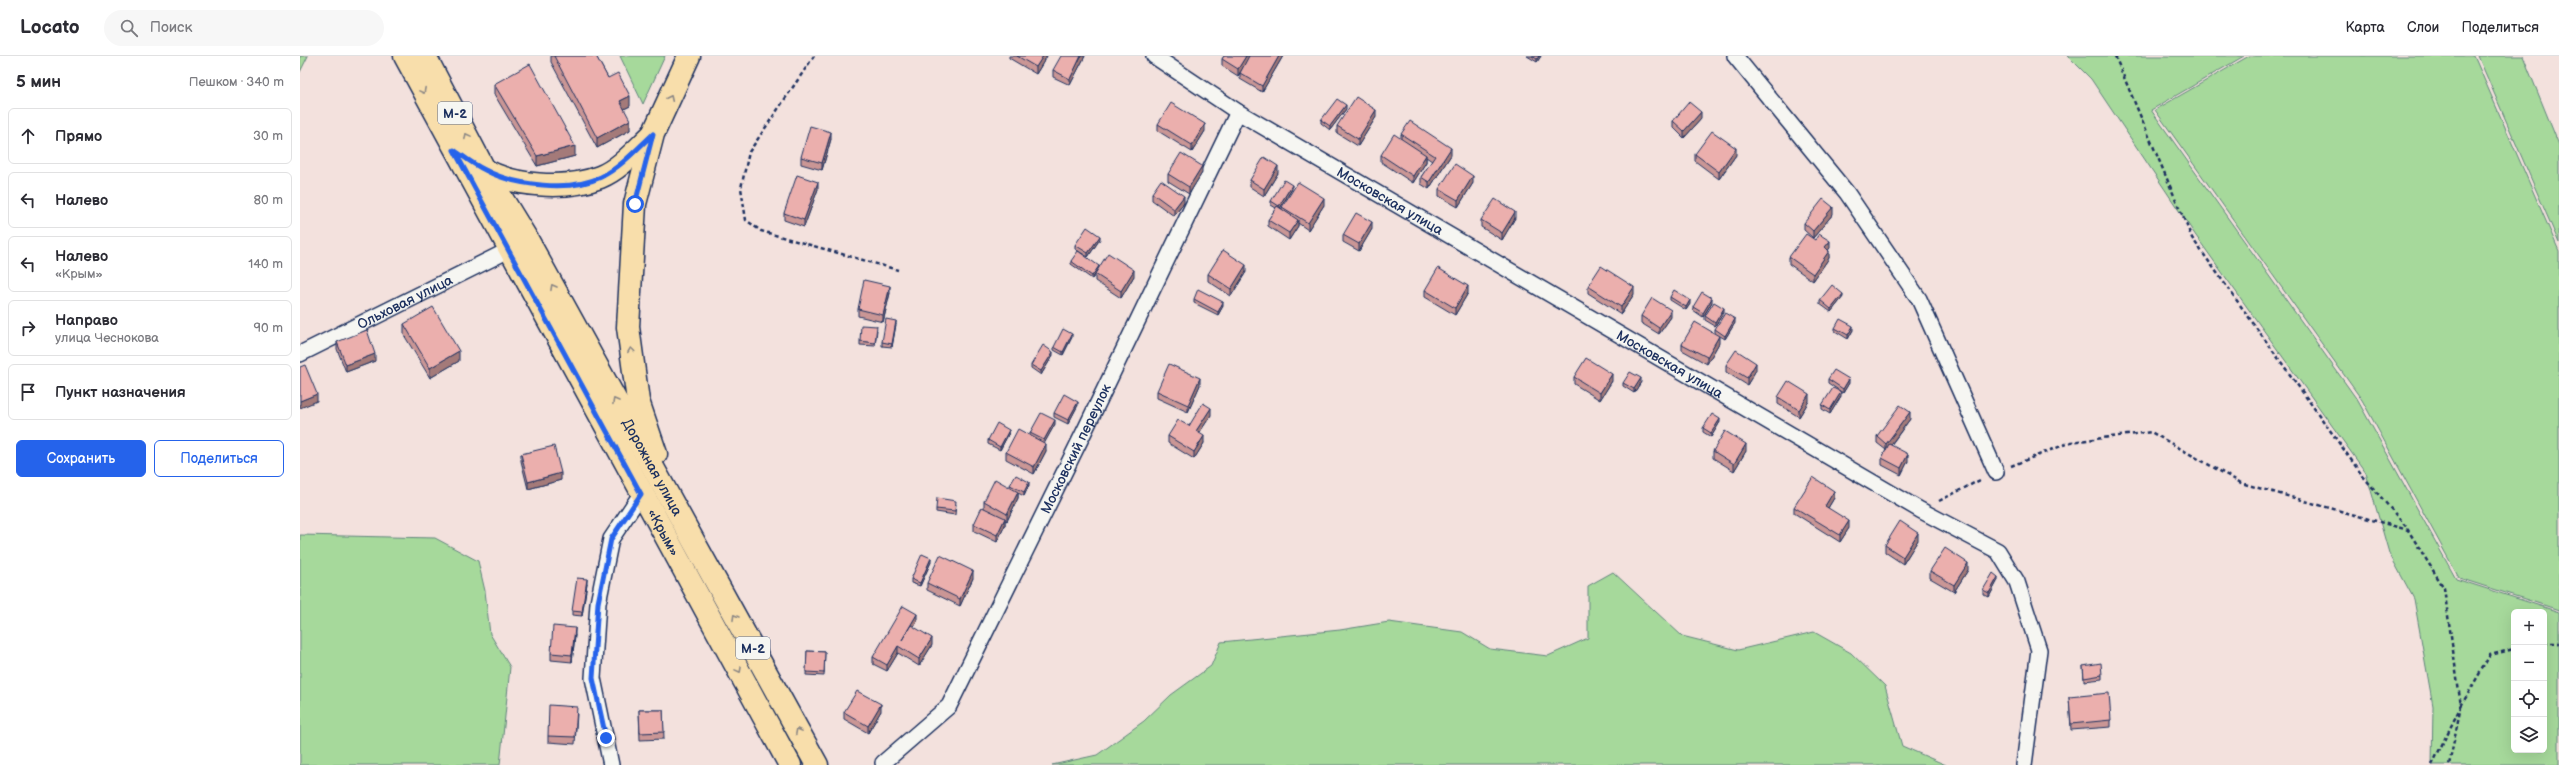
<!DOCTYPE html>
<html lang="ru">
<head>
<meta charset="utf-8">
<style>
	:root { --surface:#fff; --page:#f7f7f7; --text:#2b2b33; --muted:#7c7c81; --line:#e1e1e2; --accent:#2563eb }
	body { margin:0; font-family:"Balsamiq Sans",sans-serif; background:var(--page); color:var(--text) }
	.controls { position:absolute; right:12px; bottom:12px; display:grid; overflow:hidden; border-radius:6px; box-shadow:0 4px 16px #0002 }
	.controls button { width:36px; height:36px; display:grid; place-items:center; padding:0; border:0; border-bottom:1px solid var(--line); background:var(--surface); color:var(--text); font:20px sans-serif }
	.stop { position:absolute; width:12px; height:12px; margin:-9px; border:3px solid #2563eb; border-radius:50%; background:#fff }
	.stop.end { background:#2563eb; border-color:#fff; box-shadow:0 1px 4px #0008 }
	.list { margin:0; padding:0; list-style:none }
	h2 { display:flex; justify-content:space-between; align-items:center; height:52px; margin:0; padding:0 16px; font-size:17px }
	h2 small { font-size:13px; font-weight:400; color:var(--muted) }
	.list li { display:grid; grid-template-columns:26px 1fr auto; gap:12px; align-items:center; box-sizing:border-box; height:56px; margin:0 8px 8px; padding:0 8px; border:1px solid var(--line); border-radius:6px }
	.list b { display:block; font-size:15px; white-space:nowrap }
	.list p { margin:0; font-size:13px; white-space:nowrap; color:var(--muted) }
	.list em { font-size:13px; font-style:normal; color:var(--muted) }
	.actions { display:flex; gap:8px; padding:12px 16px }
	.actions a { flex:1; padding:9px 0; border:1px solid var(--accent); border-radius:6px; text-align:center; font-size:14px; color:var(--accent) }
	.actions .main { background:var(--accent); color:#fff }
	.icon { flex:none; width:22px; height:22px; fill:none; stroke:currentColor; stroke-width:2; stroke-linecap:round; stroke-linejoin:round }
	.map { position:relative; flex:none; width:2259px; height:709px; overflow:hidden }
	header { display:flex; align-items:center; gap:24px; box-sizing:border-box; height:56px; padding:0 20px; background:var(--surface); border-bottom:1px solid var(--line) }
	header strong { font-size:19px }
	nav { display:flex; gap:22px; margin-inline-start:auto; font-size:14px }
	.search { width:280px; height:36px; background:var(--page); display:flex; align-items:center; gap:10px; box-sizing:border-box; padding:0 14px; border-radius:22px; color:var(--muted); font-size:15px }
	main { display:flex }
	aside { flex:1; background:var(--surface) }
	.map>svg:first-child { display:block }
	.green { fill:#a6d99b; stroke:#60847c; fill-rule:evenodd }
	.lines { fill:none; stroke-linecap:round; stroke-linejoin:round }
	.street-casing { stroke:#1b2f5e; stroke-width:18 }
	.primary-casing { stroke:#1b2f5e; stroke-width:25 }
	.path { stroke:#1b2f5e; stroke-width:2.5; stroke-dasharray:4 3; stroke-linecap:butt }
	.street { stroke:#f6f6f2; stroke-width:15 }
	.primary { stroke:#f8deab; stroke-width:22 }
	.wall { fill:#ca9695; stroke:#1b2f5e }
	.shaded-wall { fill:#a47a79; stroke:#1b2f5e }
	.building { fill:#ebafad; stroke:#1b2f5e }
	.oneway { stroke:#8a8684 }
	.route { stroke:#2563eb; stroke-width:5 }
	.labels { text-anchor:middle; stroke-width:4; stroke-linejoin:round; paint-order:stroke }
	.shield { fill:#f6f6f2; stroke:#5d6b8a; stroke-width:1 }
	.shield-label { font-size:13px; font-weight:bold; fill:#1b2f5e }
	.street-label { font-size:14px; fill:#1b2f5e; stroke:#f6f6f2 }
</style>
</head>
<body>
<header>
<strong>Locato</strong>
<div class="search"><svg class="icon" aria-label="search" viewBox="0 0 24 24"><circle cx="10" cy="10" r="6"/><path d="M15 15l6 6"/></svg>Поиск</div>
<nav><a>Карта</a><a>Слои</a><a>Поделиться</a></nav>
</header>
<main>
<aside>
<h2>5 мин<small>Пешком · 340 m</small></h2>
<ul class="list">
<li><svg class="icon" aria-label="ahead" viewBox="0 0 24 24"><path d="M12 20V5M6 11l6-6 6 6"/></svg><div><b>Прямо</b></div><em>30 m</em></li>
<li><svg class="icon" aria-label="left" viewBox="0 0 24 24"><path d="M17 20v-9H6M10 6l-5 5 5 5"/></svg><div><b>Налево</b></div><em>80 m</em></li>
<li><svg class="icon" aria-label="left" viewBox="0 0 24 24"><path d="M17 20v-9H6M10 6l-5 5 5 5"/></svg><div><b>Налево</b><p>«Крым»</p></div><em>140 m</em></li>
<li><svg class="icon" aria-label="right" viewBox="0 0 24 24"><path d="M7 20v-9h11M14 6l5 5-5 5"/></svg><div><b>Направо</b><p>улица Чеснокова</p></div><em>90 m</em></li>
<li><svg class="icon" aria-label="arrive" viewBox="0 0 24 24"><path d="M6 21V4h12l-3 4 3 4H6"/></svg><div><b>Пункт назначения</b></div></li>
</ul>
<div class="actions"><a class="main">Сохранить</a><a>Поделиться</a></div>
</aside>
<div class="map">
<svg width="2259" height="709" viewBox="0 0 2259 709">
	<rect width="100%" height="100%" fill="#f3e1dd"/>
	<filter id="ink" filterUnits="userSpaceOnUse"><feTurbulence type="fractalNoise" baseFrequency=".025" numOctaves="2"/><feDisplacementMap in="SourceGraphic" scale="8" xChannelSelector="R" yChannelSelector="G"/><feConvolveMatrix kernelMatrix="1 2 1 2 8 2 1 2 1" color-interpolation-filters="sRGB"/></filter>
	<g filter="url(#ink)">
		<path class="green" d="M0,0H8L0,16Z
			M320,0H365L343,48Z
			M1768,0H1944L1851,54L2058,345L2156,523L2259,556V709H2132L2133,650L2114,543L2089,497L2066,417L1896,180L1791,23ZM2214,556H2244V694H2214Z
			M1949,0H2174L2259,195V554L2159,522L2062,344L1855,54Z
			M2178,0H2223L2259,89V187Z
			M0,479L135,482L178,505L185,535L190,578L210,611L200,709H0Z
			M1313,516L1382,580L1438,594L1514,576L1551,597L1585,630L1602,690L1646,709H752L797,699L844,665L871,639L911,610L921,586L1040,574L1089,566L1162,576L1190,593L1248,600L1288,582V530Z"/>
		<g class="lines">
			<g class="street-casing">
				<g id="street">
					<path id="s1" d="M854,0L938,56L1620,454L1698,495L1717,526L1739,594L1724,709"/>
					<path d="M1435,0L1547,137L1619,243L1696,416"/>
					<path id="s2" d="M0,298L209,194"/>
					<path id="s3" d="M583,707L649,650L784,376L938,56"/>
					<path d="M311,709L293,622L298,547L311,483L341,438"/>
				</g>
			</g>
			<g class="primary-casing">
				<g id="primary">
					<path id="s4" d="M105,0L490,709"/>
					<path id="s5" d="M125,0L185,115L228,185L517,709"/>
					<path d="M180,111C210,131 267,134 300,121C320,113 337,93 352,79"/>
					<path d="M356,398L338,345L328,271L335,148L353,78L389,0"/>
				</g>
			</g>
			<path class="path" d="M514,0L449,96L441,132L446,164L461,175L598,214
				M1815,0L1892,182L2062,419L2108,473
				M1711,410L1771,386L1851,376L1941,427L2108,474L2144,532L2161,650L2149,709
				M1639,445L1682,423
				M2244,587H2259
				M2161,650L2190,599L2214,593
				M2132,709L2159,654"/>
			<use href="#street" class="street"/>
			<use href="#primary" class="primary"/>
		</g>
		<path class="wall" d="M251,0H296L308,22L330,50L324,53L330,74L297,92L251,6Z
			M709,0H747L736,18L709,2Z
			M785,0L770,29L753,21V14Z
			M924,0H983L962,36L940,23V17L938,20L922,10V3Z
			M1227,0H1241L1237,6Z
			M194,28L275,100L237,110L194,38Z
			M1046,53L1030,74L1021,67V64Z
			M1076,61L1058,90L1037,77V70Z
			M1401,63L1384,82L1373,71V65Z
			M858,68L905,75L892,96L858,75Z
			M1101,78L1151,99L1129,133L1121,128V121L1132,105L1126,101V106L1113,127L1081,106V99L1101,83Z
			M531,83L522,114L501,108V101Z
			M1395,98L1436,99L1419,123L1395,105Z
			M902,117L889,138L868,125V118Z
			M978,117L964,140L950,131V124Z
			M1173,127L1158,151L1139,140V133Z
			M518,133L504,171L484,164V157Z
			M992,133L980,152L982,153V151L1024,149L1008,174L998,167V170L989,184L968,170V164L976,152L971,149V145Z
			M852,137L884,147L874,160L852,144Z
			M1533,158L1513,182L1504,174V167Z
			M1215,162L1202,184L1181,171V164Z
			M1072,173L1059,195L1043,186V179Z
			M800,183L788,201L775,193V189Z
			M1515,184L1530,192L1528,194L1529,202L1513,225L1489,208V201Z
			M771,205L799,212L834,220L821,242L795,225V219L792,223L771,208Z
			M946,216L931,240L908,225V218Z
			M1288,230L1334,238L1321,258L1288,237Z
			M1125,234L1168,237L1155,259L1125,241Z
			M590,237L583,266L558,260V253Z
			M1370,241L1390,248L1386,254L1370,244Z
			M1543,241L1531,256L1520,248V244Z
			M894,243L923,250L918,259L894,247Z
			M1412,246L1403,261L1393,254V251Z
			M1424,256L1415,270L1405,264V260Z
			M1341,260L1371,261L1359,278L1341,267Z
			M1435,267L1425,283L1415,277V273Z
			M104,268L159,305L130,322L104,279Z
			M596,268L592,291L582,290V286Z
			M1535,272L1553,274L1548,283L1535,275Z
			M577,274L575,290L560,289V285Z
			M772,281L763,299L754,294V291Z
			M37,286L75,305L46,316L37,293Z
			M1419,287L1407,308L1382,294V288Z
			M753,299L741,319L731,312V309Z
			M1426,309L1456,314L1447,329L1426,316Z
			M1274,321L1312,325L1300,344L1274,328Z
			M1528,323L1549,327L1543,337L1528,327Z
			M1341,326L1334,337L1323,330V327Z
			M900,329L888,356L857,342V335Z
			M1541,340L1530,358L1522,353V349Z
			M1478,341L1509,345L1499,361L1478,348Z
			M778,349L768,368L754,361V357Z
			M911,359L899,377L904,387L894,403L868,387V380Z
			M1610,363L1591,389L1608,405L1601,419L1582,409V402L1586,394L1577,387V380Z
			M1420,366L1411,381L1403,376V372Z
			M755,368L744,387L746,395L734,418L706,403V396L730,380V377Z
			M709,377L700,394L688,388V384Z
			M1413,395H1446L1434,415L1413,402Z
			M221,398L261,424L228,433L221,405Z
			M710,429H729L724,440L718,437V442L707,465L705,464V469L697,486L674,475V468L684,452V445L710,431Z
			M1534,442L1528,452L1549,472L1540,486L1494,457V451Z
			M656,448L655,459L636,456V453Z
			M1618,484L1603,508L1585,496V489Z
			M631,506L620,530L611,527V523Z
			M1668,514L1654,536L1630,522V515Z
			M673,522L660,550L627,534V527Z
			M1698,524L1689,541L1683,538V534Z
			M287,527L282,560L272,559V555Z
			M617,565L613,571L632,589L619,610L598,597L587,615L573,608V601Z
			M275,579L272,606L251,604V597Z
			M507,595L525,596L524,620L506,619Z
			M1783,610L1802,619V623L1784,625Z
			M1769,641L1811,664V671L1771,674Z
			M339,654H363L364,683L340,684Z
			M581,655L568,677L544,663V656Z
			M277,658L275,688L248,686V680Z"/>
		<path class="shaded-wall" d="M743,0H747L736,18V11Z
			M781,0H785L770,29V23Z
			M946,0H950L938,20V13Z
			M979,0H983L962,36V30Z
			M1239,0H1241L1237,6V3Z
			M330,40V50L320,55V45Z
			M1046,49V53L1030,74V70Z
			M1076,54V61L1058,90V83Z
			M1401,56V63L1384,82V75Z
			M330,64V74L297,92V82Z
			M905,68V75L892,96V89Z
			M531,76V83L522,114V107Z
			M275,90V100L237,110V100Z
			M1151,92V99L1129,133V126Z
			M1436,92V99L1419,123V116Z
			M1126,99V106L1113,127V120Z
			M902,110V117L889,138V131Z
			M978,110V117L964,140V133Z
			M1173,120V127L1158,151V144Z
			M518,126V133L504,171V164Z
			M992,129V133L979,154V150Z
			M884,140V147L874,160V153Z
			M1024,142V149L1008,174V167Z
			M1533,151V158L1513,182V175Z
			M1215,156V162L1202,184V177Z
			M998,164V170L989,184V177Z
			M1072,166V173L1059,195V188Z
			M800,180V183L788,201V197Z
			M1530,185V192L1525,198V191Z
			M1529,195V202L1513,225V218Z
			M946,209V216L931,240V233Z
			M799,210V213L792,223V220Z
			M834,214V220L821,242V235Z
			M590,230V237L583,266V259Z
			M1168,230V237L1155,259V252Z
			M1334,231V238L1321,258V251Z
			M1543,238V241L1531,256V253Z
			M1412,242V246L1403,261V257Z
			M1390,244V248L1386,254V251Z
			M923,246V250L918,259V256Z
			M1424,252V256L1415,270V267Z
			M1371,254V261L1359,278V272Z
			M1435,263V267L1425,283V280Z
			M596,265V268L592,291V288Z
			M1553,270V274L1548,283V279Z
			M772,278V281L763,299V296Z
			M1419,280V287L1407,308V301Z
			M159,295V305L130,322V312Z
			M753,296V299L741,319V315Z
			M75,298V305L46,316V309Z
			M1456,307V314L1447,329V322Z
			M1312,318V325L1300,344V337Z
			M900,322V329L888,356V349Z
			M1341,322V326L1334,337V333Z
			M1549,323V327L1543,337V333Z
			M1541,336V340L1530,358V354Z
			M17,338V345L0,352V345Z
			M1509,338V345L1499,361V354Z
			M778,346V349L768,368V364Z
			M911,352V359L896,382V375Z
			M1610,356V363L1586,395V388Z
			M1420,363V366L1411,381V377Z
			M755,364V368L744,388V384Z
			M709,374V377L700,394V391Z
			M904,380V387L894,403V396Z
			M746,388V395L734,418V411Z
			M1446,388V395L1434,415V408Z
			M1608,398V405L1601,419V412Z
			M261,417V424L228,433V426Z
			M729,426V429L724,440V436Z
			M1534,435V442L1525,457V450Z
			M718,436V442L707,465V458Z
			M705,462V469L697,486V479Z
			M1549,465V472L1540,486V479Z
			M1618,477V484L1603,508V501Z
			M631,502V506L620,530V527Z
			M1668,507V514L1654,536V529Z
			M673,515V522L660,550V543Z
			M1698,521V524L1689,541V537Z
			M287,523V527L282,560V556Z
			M617,558V565L602,591V584Z
			M275,572V579L272,606V599Z
			M632,582V589L619,610V603Z
			M598,590V597L587,615V609Z
			M581,648V655L568,677V670Z"/>
		<path class="building" d="M254,0H296L308,22L318,17L330,40L320,45L330,64L297,82Z
			M717,0H743L736,11Z
			M761,0H781L770,23L753,14Z
			M924,0H946L938,13L922,3Z
			M949,0H979L962,30L940,17Z
			M1232,0H1239L1237,3Z
			M230,8L275,90L237,100L194,28Z
			M1056,41L1076,54L1058,83L1037,70Z
			M1037,43L1046,49L1030,70L1021,64Z
			M1389,46L1401,56L1384,75L1373,65Z
			M871,47L905,68L892,89L858,68Z
			M1110,65L1151,92L1129,126L1121,121L1135,100L1101,78Z
			M510,70L531,76L522,107L501,101Z
			M1412,75L1436,92L1419,116L1395,98Z
			M1094,78L1126,99L1113,120L1081,99Z
			M881,97L902,110L889,131L868,118Z
			M964,101L978,110L964,133L950,124Z
			M1155,108L1173,120L1158,144L1139,133Z
			M497,119L518,126L504,164L484,157Z
			M861,124L884,140L874,153L852,137Z
			M984,124L992,129L979,150L971,145Z
			M998,126L1024,142L1008,167L982,151Z
			M1195,143L1215,156L1202,177L1181,164Z
			M1523,143L1533,151L1513,175L1504,167Z
			M977,150L998,164L989,177L968,164Z
			M1056,157L1072,166L1059,188L1043,179Z
			M787,171L800,180L788,197L775,189Z
			M1506,178L1515,184L1519,178L1530,185L1525,191L1529,195L1513,218L1489,201Z
			M923,194L946,209L931,233L908,218Z
			M778,195L799,210L792,220L771,205Z
			M808,197L834,214L821,235L795,218Z
			M1301,210L1334,231L1321,251L1288,230Z
			M1138,212L1168,230L1155,252L1125,234Z
			M564,224L590,230L583,259L558,253Z
			M1532,229L1543,238L1531,253L1520,244Z
			M898,233L923,246L918,256L894,243Z
			M1374,234L1390,244L1386,251L1370,241Z
			M1402,236L1412,242L1403,257L1393,251Z
			M1352,242L1371,254L1359,272L1341,260Z
			M1414,246L1424,252L1415,267L1405,260Z
			M133,251L159,295L130,312L104,268Z
			M1425,257L1435,263L1425,280L1415,273Z
			M586,263L596,265L592,288L582,286Z
			M1540,263L1553,270L1548,279L1535,272Z
			M1395,266L1419,280L1407,301L1382,288Z
			M561,269L577,270L575,287L560,285Z
			M763,273L772,278L763,296L754,291Z
			M67,274L75,298L46,309L37,286Z
			M743,289L753,296L741,315L731,309Z
			M1436,294L1456,307L1447,322L1426,309Z
			M1286,302L1312,318L1300,337L1274,321Z
			M869,308L900,322L888,349L857,335Z
			M5,309L17,338L0,345V311Z
			M1534,314L1549,323L1543,333L1528,323Z
			M1330,316L1341,322L1334,333L1323,327Z
			M1488,325L1509,338L1499,354L1478,341Z
			M1533,332L1541,336L1530,354L1522,349Z
			M764,338L778,346L768,364L754,357Z
			M903,347L911,352L896,375L904,380L894,396L868,380L878,364L889,370Z
			M1600,349L1610,356L1586,388L1577,380Z
			M741,357L755,364L744,384L730,377Z
			M1412,358L1420,363L1411,377L1403,372Z
			M697,367L709,374L700,391L688,384Z
			M718,373L746,388L734,411L706,396Z
			M1425,375L1446,388L1434,408L1413,395Z
			M1589,388L1608,398L1601,412L1582,402Z
			M254,390L261,417L228,426L221,398Z
			M716,419L729,426L724,436L710,429Z
			M1513,421L1534,435L1525,450L1549,465L1540,479L1494,451Z
			M695,423L718,436L707,458L684,445Z
			M637,442L656,445L655,455L636,453Z
			M682,451L705,462L697,479L674,468Z
			M1600,465L1618,477L1603,501L1585,489Z
			M1645,492L1668,507L1654,529L1630,515Z
			M622,498L631,502L620,527L611,523Z
			M640,499L673,515L660,543L627,527Z
			M1693,517L1698,521L1689,537L1683,534Z
			M277,522L287,523L282,556L272,555Z
			M603,550L617,558L602,584L611,569L632,582L619,603L598,590L587,609L573,601Z
			M253,570L275,572L272,599L251,597Z
			M507,595L525,596L524,617L506,616Z
			M1801,607L1802,619L1784,622L1783,610Z
			M557,635L581,648L568,670L544,656Z
			M1809,637L1811,664L1771,668L1769,641Z
			M249,649L277,651L275,681L248,680Z
			M339,654H363L364,676L340,677Z"/>
		<defs><path id="oneway-chevron" d="M-2-3.5L2.5 0L-2 3.5" fill="none" stroke-width="1.6" stroke-linecap="round" stroke-linejoin="round"/></defs>
		<g class="oneway">
			<use href="#oneway-chevron" transform="translate(123 35) rotate(62)"/>
			<use href="#oneway-chevron" transform="translate(370 42) rotate(-65)"/>
			<use href="#oneway-chevron" transform="translate(167 80) rotate(-118)"/>
			<use href="#oneway-chevron" transform="translate(253 231) rotate(-119)"/>
			<use href="#oneway-chevron" transform="translate(331 294) rotate(-98)"/>
			<use href="#oneway-chevron" transform="translate(315 345) rotate(-119)"/>
			<use href="#oneway-chevron" transform="translate(435 561) rotate(-120)"/>
			<use href="#oneway-chevron" transform="translate(439 614) rotate(62)"/>
			<use href="#oneway-chevron" transform="translate(498 675) rotate(-118)"/>
		</g>
	</g>
	<g class="lines" filter="url(#ink)">
		<path class="route" d="M306,682L293,622L298,547L311,483L341,438L154,94C164,101 174,109 185,114C215,130 271,136 301,121C321,111 337,93 353,78L335,148"/>
	</g>
	<g class="labels">
		<g class="shield">
			<rect x="138" y="46" width="34" height="22" rx="3"/>
			<rect x="436" y="581" width="34" height="22" rx="3"/>
		</g>
		<g class="shield-label">
			<text x="155" y="62">М-2</text>
			<text x="453" y="597">М-2</text>
		</g>
		<g class="street-label">
			<text dy="5" stroke="none"><textPath href="#s1" startOffset="277">Московская улица</textPath></text>
			<text dy="5" stroke="none"><textPath href="#s2" startOffset="117">Ольховая улица</textPath></text>
			<text dy="5" stroke="none"><textPath href="#s1" startOffset="601">Московская улица</textPath></text>
			<text dy="5" stroke="none"><textPath href="#s3" startOffset="374">Московский переулок</textPath></text>
			<text dy="5" stroke="none"><textPath href="#s5" startOffset="470">Дорожная улица</textPath></text>
			<text dy="5" stroke="none"><textPath href="#s4" startOffset="542">«Крым»</textPath></text>
		</g>
	</g>
</svg>
<div class="controls">
<button>+</button>
<button>−</button>
<button><svg class="icon" aria-label="locate" viewBox="0 0 24 24"><circle cx="12" cy="12" r="6"/><path d="M12 2v4M12 18v4M2 12h4M18 12h4"/></svg></button>
<button><svg class="icon" aria-label="layers" viewBox="0 0 24 24"><path d="M12 4l9 5-9 5-9-5zM3 14l9 5 9-5"/></svg></button>
</div>
<div class="stop" style="left:335px;top:148px"></div>
<div class="stop end" style="left:306px;top:682px"></div>
</div>
</main>
</body>
</html>
